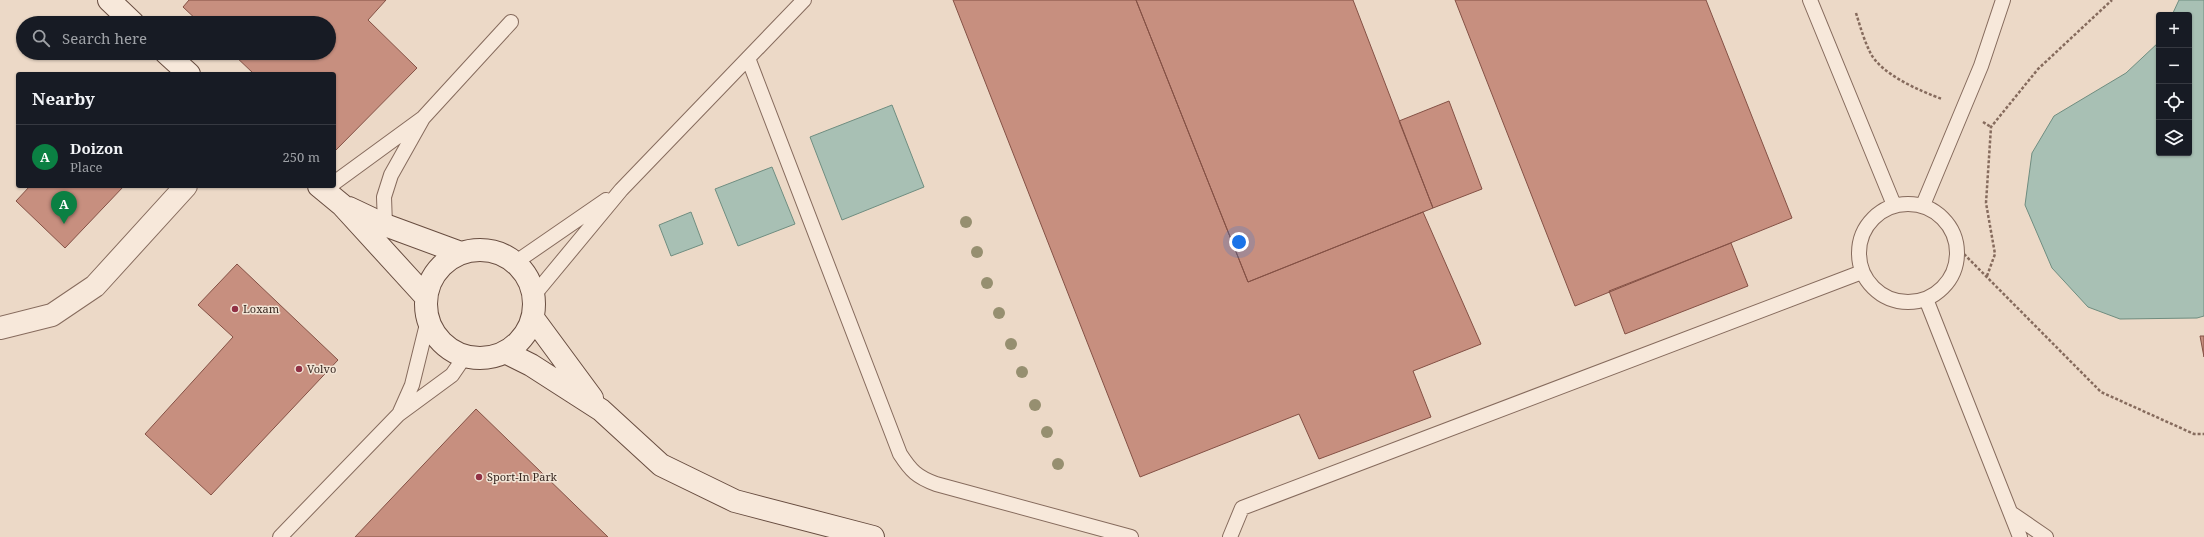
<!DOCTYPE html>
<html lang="en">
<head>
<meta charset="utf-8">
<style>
	:root { --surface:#171b24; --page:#242831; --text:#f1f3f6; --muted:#9ea1a6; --line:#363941; --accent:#0b8043 }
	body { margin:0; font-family:"Noto Serif",serif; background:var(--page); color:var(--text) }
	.controls { position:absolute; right:12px; top:12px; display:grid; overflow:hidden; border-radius:4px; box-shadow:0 1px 3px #0004 }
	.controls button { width:36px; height:36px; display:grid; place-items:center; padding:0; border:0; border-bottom:1px solid var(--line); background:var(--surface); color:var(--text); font:20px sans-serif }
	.you { position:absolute; left:1239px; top:242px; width:14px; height:14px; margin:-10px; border:3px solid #fff; border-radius:50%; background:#1a73e8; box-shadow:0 0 0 6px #1a73e833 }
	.badge { display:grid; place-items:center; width:26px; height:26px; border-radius:50%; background:var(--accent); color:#fff; font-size:13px; font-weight:700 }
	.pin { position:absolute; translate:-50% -33px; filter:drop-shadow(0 1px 2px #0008) }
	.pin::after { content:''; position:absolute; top:21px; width:14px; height:12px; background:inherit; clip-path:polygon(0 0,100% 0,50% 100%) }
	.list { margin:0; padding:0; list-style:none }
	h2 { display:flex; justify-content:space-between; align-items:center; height:52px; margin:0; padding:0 16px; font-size:17px }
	h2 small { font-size:13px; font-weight:400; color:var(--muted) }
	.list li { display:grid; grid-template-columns:26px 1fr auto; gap:12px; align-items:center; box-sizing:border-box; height:64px; padding:0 16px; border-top:1px solid var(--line) }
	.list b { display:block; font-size:15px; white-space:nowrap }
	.list p { margin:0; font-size:13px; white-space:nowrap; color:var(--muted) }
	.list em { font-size:13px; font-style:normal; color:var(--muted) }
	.icon { flex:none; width:22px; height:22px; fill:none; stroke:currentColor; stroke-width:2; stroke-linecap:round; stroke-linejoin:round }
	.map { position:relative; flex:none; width:2204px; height:537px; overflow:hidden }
	.search { position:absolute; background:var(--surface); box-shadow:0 1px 3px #0004; left:16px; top:16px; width:320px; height:44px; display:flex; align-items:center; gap:10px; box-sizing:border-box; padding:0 14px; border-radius:22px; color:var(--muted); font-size:15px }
	.panel { position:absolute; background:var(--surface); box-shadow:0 1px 3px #0004; left:16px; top:72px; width:320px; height:116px; border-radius:4px }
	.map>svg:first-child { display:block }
	.water { fill:#a8c0b4; stroke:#6f8d80 }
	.building { fill:#c78f7f; stroke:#845145 }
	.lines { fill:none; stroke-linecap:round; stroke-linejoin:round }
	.service-casing { stroke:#866b5d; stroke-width:16 }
	.minor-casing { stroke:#866b5d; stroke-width:24 }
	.secondary-casing { stroke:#684d40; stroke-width:24 }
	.path { stroke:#866b5d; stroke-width:2.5; stroke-dasharray:3 2; stroke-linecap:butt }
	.service { stroke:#f7e8da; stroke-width:14 }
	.minor { stroke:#f7e8da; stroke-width:22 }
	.secondary { stroke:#f7e8da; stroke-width:22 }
	.tree { fill:#968f70 }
	.poi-dot { fill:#913145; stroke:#f3e5d6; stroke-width:1.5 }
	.labels { text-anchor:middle; stroke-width:3; stroke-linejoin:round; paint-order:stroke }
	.poi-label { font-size:11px; fill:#372720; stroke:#f3e5d6; text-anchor:start }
</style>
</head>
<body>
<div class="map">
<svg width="2204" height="537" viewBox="0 0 2204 537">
	<rect width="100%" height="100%" fill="#ecd9c7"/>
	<path class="water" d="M2179,0H2204V316L2197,318L2120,319L2088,307L2052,268L2025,205L2032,153L2054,116L2126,73L2159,42V153H2189V15H2172Z
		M892,105L924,187L842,220L810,137Z
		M772,167L795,224L738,246L715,189Z
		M691,212L703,244L671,256L659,225Z"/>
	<path class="building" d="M189,0H386L368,20L417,68L335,151L334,74H254L232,53H329V23H200L183,7Z
		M953,0H1136L1248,282L1423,212L1481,344L1413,371L1431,417L1319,459L1299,414L1140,477Z
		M1136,0H1353L1433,208L1248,282Z
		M1455,0H1706L1792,218L1575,306Z
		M1449,101L1482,189L1433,208L1399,121Z
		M30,186H124L65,248L16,201Z
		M1731,243L1748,286L1625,334L1609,291Z
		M237,264L338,360L211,495L145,434L233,337L198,305Z
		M2200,336H2204V357Z
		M476,409L608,537H355Z"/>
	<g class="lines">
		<g class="service-casing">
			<path id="service" d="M1810,0L1894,205
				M748,58L900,454C911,471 917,477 936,484L1131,537
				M423,118L511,22
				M334,183L423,118L391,175L384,197L385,225
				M1859 253a49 49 0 1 1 98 0a49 49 0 1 1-98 0Z
				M1923,205L1981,66L2003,0
				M516,262L606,200
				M534,295L621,190L804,0
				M1926,299L2020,537
				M400,412L412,385L428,320
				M2011,513L2046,537
				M280,537L399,414L452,375L465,356
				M1230,537L1242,508L1862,272"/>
		</g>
		<g class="minor-casing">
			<path id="minor" d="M0,328L52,315L95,286L186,186"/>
		</g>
		<g class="secondary-casing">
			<path id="secondary" d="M109,0L133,23
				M166,53L189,74
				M319,186L342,205L426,297
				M349,208L385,225L461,253
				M426 304a54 54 0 1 1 108 0a54 54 0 1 1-108 0Z
				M533,318L592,398
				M505,352L531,365L601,410L661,465L735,501L873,537"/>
		</g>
		<path class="path" d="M1856,13C1860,26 1864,40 1870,52C1880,74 1920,91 1942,99
			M1983,122L1991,127
			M1957,247L2101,392L2194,434H2204
			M1987,276L1995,254L1986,203L1991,127L2038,69L2112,0"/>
		<use href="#service" class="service"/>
		<use href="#minor" class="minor"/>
		<use href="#secondary" class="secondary"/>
	</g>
	<g class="tree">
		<circle cx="966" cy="222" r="6"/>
		<circle cx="977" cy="252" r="6"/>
		<circle cx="987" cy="283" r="6"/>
		<circle cx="999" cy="313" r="6"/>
		<circle cx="1011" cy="344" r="6"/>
		<circle cx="1022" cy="372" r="6"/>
		<circle cx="1035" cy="405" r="6"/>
		<circle cx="1047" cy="432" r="6"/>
		<circle cx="1058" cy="464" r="6"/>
	</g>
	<g class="poi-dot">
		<circle cx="235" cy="309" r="4"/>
		<circle cx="299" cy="369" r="4"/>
		<circle cx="479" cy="477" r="4"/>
	</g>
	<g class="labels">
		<g class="poi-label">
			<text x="243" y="313">Loxam</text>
			<text x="307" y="373">Volvo</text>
			<text x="487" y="481">Sport-In Park</text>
		</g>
	</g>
</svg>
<div class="controls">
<button>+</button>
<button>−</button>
<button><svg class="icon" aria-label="locate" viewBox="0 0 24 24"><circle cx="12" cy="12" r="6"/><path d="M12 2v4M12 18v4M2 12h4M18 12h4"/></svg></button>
<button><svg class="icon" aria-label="layers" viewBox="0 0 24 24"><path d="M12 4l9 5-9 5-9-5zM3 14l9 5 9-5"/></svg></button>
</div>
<div class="you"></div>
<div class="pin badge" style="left:64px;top:224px">A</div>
<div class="search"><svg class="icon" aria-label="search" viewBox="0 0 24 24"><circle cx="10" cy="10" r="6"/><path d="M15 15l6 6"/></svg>Search here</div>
<section class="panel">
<h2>Nearby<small></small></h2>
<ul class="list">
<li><span class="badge">A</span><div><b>Doizon</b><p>Place</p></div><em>250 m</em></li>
</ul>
</section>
</div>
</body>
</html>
